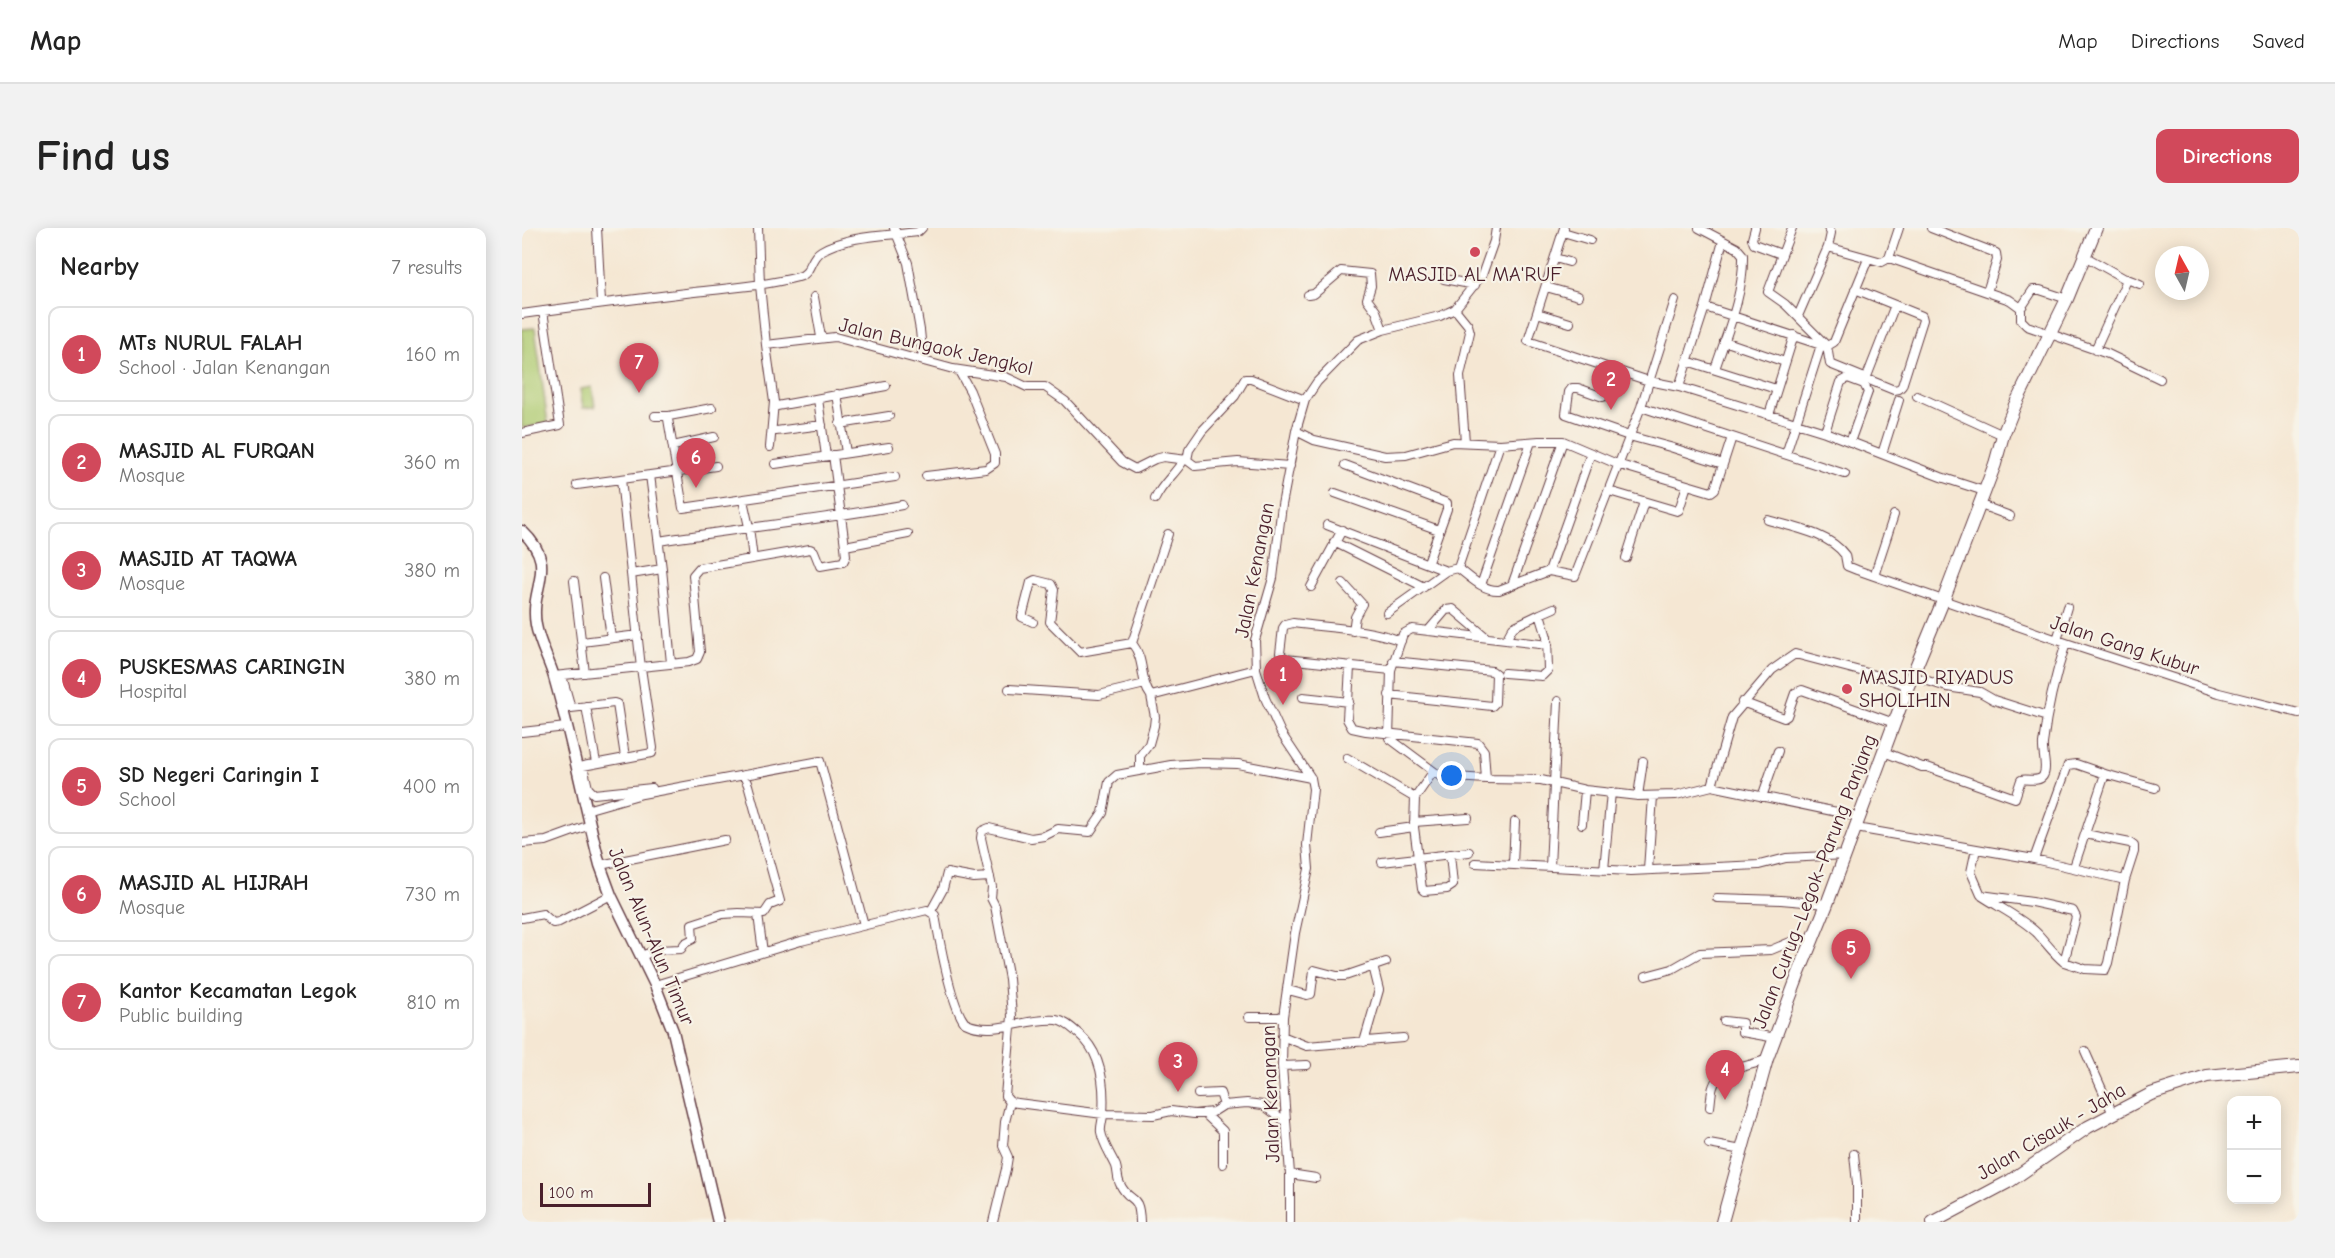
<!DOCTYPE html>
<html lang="en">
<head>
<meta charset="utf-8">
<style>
	:root { --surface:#fff; --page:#f2f2f2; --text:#222; --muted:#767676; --line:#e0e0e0; --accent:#d1495b }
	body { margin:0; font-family:"Comic Neue",sans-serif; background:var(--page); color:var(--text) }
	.controls { position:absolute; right:18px; bottom:18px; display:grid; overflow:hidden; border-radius:12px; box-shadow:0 3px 15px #0003 }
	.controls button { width:54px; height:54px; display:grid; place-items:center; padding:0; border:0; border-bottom:2px solid var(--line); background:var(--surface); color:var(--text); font:30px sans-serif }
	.compass { position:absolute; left:1633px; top:18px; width:54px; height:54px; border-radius:50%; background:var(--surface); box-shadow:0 3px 15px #0003; rotate:352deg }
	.scale { position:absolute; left:18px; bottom:15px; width:111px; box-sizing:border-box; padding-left:6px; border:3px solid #4a1f2b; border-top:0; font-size:16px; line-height:21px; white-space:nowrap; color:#4a1f2b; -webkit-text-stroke:4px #f7f3e8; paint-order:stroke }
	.you { position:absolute; left:930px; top:548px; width:21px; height:21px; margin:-15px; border:4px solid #fff; border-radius:50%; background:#1a73e8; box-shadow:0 0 0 9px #1a73e833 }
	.badge { display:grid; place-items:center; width:39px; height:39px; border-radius:50%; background:var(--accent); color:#fff; font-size:20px; font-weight:700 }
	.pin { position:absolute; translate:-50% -50px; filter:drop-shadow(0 2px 3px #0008) }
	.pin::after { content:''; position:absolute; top:32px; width:21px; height:18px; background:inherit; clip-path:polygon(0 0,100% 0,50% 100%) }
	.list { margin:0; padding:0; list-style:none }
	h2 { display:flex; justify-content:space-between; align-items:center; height:78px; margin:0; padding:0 24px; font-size:26px }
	h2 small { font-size:20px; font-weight:400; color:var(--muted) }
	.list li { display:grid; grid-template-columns:39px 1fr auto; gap:18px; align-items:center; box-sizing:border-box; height:96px; margin:0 12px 12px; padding:0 12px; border:2px solid var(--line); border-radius:12px }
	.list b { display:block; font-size:22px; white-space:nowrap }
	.list p { margin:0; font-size:20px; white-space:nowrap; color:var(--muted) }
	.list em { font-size:20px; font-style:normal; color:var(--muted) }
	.map { position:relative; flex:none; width:1777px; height:994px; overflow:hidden; border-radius:12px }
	header { display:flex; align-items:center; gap:36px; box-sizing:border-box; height:84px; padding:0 30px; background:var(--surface); border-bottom:2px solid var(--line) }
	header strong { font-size:28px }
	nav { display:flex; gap:33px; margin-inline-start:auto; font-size:21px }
	.intro { display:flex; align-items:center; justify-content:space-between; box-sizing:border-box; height:144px; padding:0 36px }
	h1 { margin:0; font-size:42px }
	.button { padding:15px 27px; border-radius:12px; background:var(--accent); color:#fff; font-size:21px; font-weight:700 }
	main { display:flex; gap:36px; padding:0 36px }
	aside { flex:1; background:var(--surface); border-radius:12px; box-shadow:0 3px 15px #0003 }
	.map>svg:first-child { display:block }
	.green { fill:#aeca70; stroke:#7c744e; stroke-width:1.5 }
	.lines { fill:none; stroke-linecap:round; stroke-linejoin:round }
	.street-casing { stroke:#643d44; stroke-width:10 }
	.secondary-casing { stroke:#643d44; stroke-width:13 }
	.primary-casing { stroke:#643d44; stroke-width:14 }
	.street { stroke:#fff; stroke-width:8 }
	.secondary { stroke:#fff; stroke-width:10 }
	.primary { stroke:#fff; stroke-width:12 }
	.poi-dot { fill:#d1495b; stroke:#f7f3e8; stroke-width:2 }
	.labels { text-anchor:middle; stroke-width:4.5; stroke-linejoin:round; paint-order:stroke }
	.poi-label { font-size:20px; fill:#4a1f2b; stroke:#f7f3e8 }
	.street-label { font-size:20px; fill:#4a1f2b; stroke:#f7f3e8 }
</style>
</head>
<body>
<header>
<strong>Map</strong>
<nav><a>Map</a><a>Directions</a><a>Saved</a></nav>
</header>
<div class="intro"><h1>Find us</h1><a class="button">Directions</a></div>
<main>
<aside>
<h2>Nearby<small>7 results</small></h2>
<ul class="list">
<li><span class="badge">1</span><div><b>MTs NURUL FALAH</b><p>School · Jalan Kenangan</p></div><em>160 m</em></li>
<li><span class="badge">2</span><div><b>MASJID AL FURQAN</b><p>Mosque</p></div><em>360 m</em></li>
<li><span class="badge">3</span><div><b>MASJID AT TAQWA</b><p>Mosque</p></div><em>380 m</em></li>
<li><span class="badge">4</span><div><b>PUSKESMAS CARINGIN</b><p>Hospital</p></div><em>380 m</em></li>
<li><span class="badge">5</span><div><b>SD Negeri Caringin I</b><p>School</p></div><em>400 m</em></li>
<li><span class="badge">6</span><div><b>MASJID AL HIJRAH</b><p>Mosque</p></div><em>730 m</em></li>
<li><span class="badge">7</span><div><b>Kantor Kecamatan Legok</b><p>Public building</p></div><em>810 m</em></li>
</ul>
</aside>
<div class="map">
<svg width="1777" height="994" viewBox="0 0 1777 994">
	<rect width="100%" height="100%" fill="#f7f3e8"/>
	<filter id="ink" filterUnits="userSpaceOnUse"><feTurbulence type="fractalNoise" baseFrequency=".0167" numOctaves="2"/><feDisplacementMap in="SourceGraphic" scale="12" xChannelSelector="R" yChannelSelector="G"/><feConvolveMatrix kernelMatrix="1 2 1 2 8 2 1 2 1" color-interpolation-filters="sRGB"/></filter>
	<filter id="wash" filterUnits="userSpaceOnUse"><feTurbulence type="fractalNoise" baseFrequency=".008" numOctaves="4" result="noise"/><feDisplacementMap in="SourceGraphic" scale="24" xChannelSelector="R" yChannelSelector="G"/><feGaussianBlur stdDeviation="1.35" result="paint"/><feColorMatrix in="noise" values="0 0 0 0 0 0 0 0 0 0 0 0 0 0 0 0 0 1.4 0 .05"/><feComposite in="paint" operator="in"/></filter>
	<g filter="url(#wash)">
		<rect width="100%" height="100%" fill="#f5e7d3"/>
		<path class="green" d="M13,100L26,196L0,200V101Z
			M70,159L73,179L61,180L58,161Z"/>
	</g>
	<g filter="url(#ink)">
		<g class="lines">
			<g class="street-casing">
				<path id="street" d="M75,0L79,74
					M236,0L238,57L244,117L313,109L431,141L484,149L505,159H523L543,173L600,234L613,241L633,231L641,229L665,232L673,238L716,234L768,238
					M372,0L386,35L398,102L401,132
					M1042,0L1006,113L1127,153L1157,159L1303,204L1419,249L1462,263
					M1177,0L1215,20L1221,27C1222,66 1205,105 1193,141
					M1233,0L1230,11L1232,16L1259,26
					M1270,0L1246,64L1263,76L1305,118L1308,136L1372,162L1377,161L1380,158L1401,92L1400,88L1333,61
					M1409,0L1474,25L1475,32L1465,64
					M1041,4L1068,12
					M1306,19L1360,34L1367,30L1377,0
					M1564,29L1605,52L1573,122
					M1033,30L1047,34
					M1367,30L1488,72L1499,80
					M922,51L953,57
					M1605,51L1618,56
					M1024,59L1056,68
					M786,67L792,66L819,43L848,46L849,58L845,71L854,83L861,102
					M292,69L299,109
					M1545,71L1518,62H1511L1499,80V92L1505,98L1586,126L1638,151
					M1183,79L1299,117H1307L1312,114L1346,31
					M933,81L946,97L948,104L938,148L943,214
					M1015,85L1048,95
					M0,86C57,78 114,71 172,64C206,60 242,58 276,49C290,46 287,30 299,23C326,7 365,8 396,4L400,0
					M1276,88L1306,19L1309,5L1306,0
					M1202,113L1263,134
					M244,117L252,174L248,219
					M1165,133L1254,161
					M1344,151L1373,77
					M1157,159L1183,79L1201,13
					M315,166L324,225
					M1395,168L1481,207
					M1081,169L1056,160H1050L1047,164L1044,186L1107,208L1148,219L1201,236
					M296,171L304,228
					M255,178L364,158
					M1119,179L1323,246
					M190,180L147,188L146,191L161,280L373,249
					M1247,187L1272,107
					M133,188H147
					M318,196L367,188
					M254,203L300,197
					M774,203L792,212L863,228L884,227L931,214L978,216L1017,213H1041
					M1303,204L1319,154L1326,150L1342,156L1346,164L1328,214
					M0,205L38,197L21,83
					M151,218L192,209
					M1264,226L1299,117
					M1360,226L1377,172
					M665,232L667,222L680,203L713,168L723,151H729L783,172
					M253,236L367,219
					M823,237L925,275V281L906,334
					M128,247L140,341L149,435
					M404,248L464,241L473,235V226L448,163L437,143
					M99,251L119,440L131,520L130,525L61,538L66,560L72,566L130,560
					M55,257L194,238
					M1087,263L1155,283L1157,282L1165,257
					M813,265L917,302
					M633,271C640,256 652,247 661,233
					M221,272L227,299L231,331
					M1456,276L1488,288
					M1246,292C1270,299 1307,305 1323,327L1325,338L1335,342L1544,415L1697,465L1777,485
					M805,297L924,343L936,340C948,349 961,363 977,362L1027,343L1053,348L1119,179L1153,72
					M137,313C218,300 299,292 380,277
					M812,314L902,359
					M323,318L386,306
					M1104,330L1122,274
					M936,340L978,216
					M1027,343L1069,225
					M109,346L140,341
					M1352,348L1372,287
					M81,350L89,410
					M52,353L63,445
					M821,355L840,376L833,389L831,403
					M959,357L1009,214
					M990,357L1041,213L1095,236L1189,264L1193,261L1210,209
					M789,359L820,302
					M865,385L924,343
					M1018,386L1032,380
					M511,394L500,389L509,354L513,352L529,356L532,362L528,394L558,424L610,415C624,433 617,452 629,468L734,441
					M906,403L924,382L931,381L964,409
					M1535,412L1545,379
					M60,414L116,407
					M610,415L646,306
					M828,439L825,491L830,500L844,503L956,515L962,523L964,551L1019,552L1063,562L1116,568L1154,567L1190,558L1339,589
					M869,442L763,431L758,425L761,400L763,397L771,395C807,400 845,400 879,413
					M982,445L1020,448L1026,442L1025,409L1018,386L991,399L984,412
					M32,448L167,434L175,431L178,424L171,347L177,340L288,321L292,323L298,338L321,334L324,328L323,318L311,227
					M40,448L49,480L92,475L95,476L103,529
					M1390,448L1425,459L1458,464L1472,472L1525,489
					M487,461L577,467L623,456
					M867,467L970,478L973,475L974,446L970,443L871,433
					M781,469L827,474
					M1220,474L1262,490L1265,488L1273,465L1280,462L1372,495
					M64,478L74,535
					M0,504L44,499
					M1362,524L1400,539H1405L1493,570L1499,552C1505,550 1516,555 1521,548C1526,540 1520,525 1521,516C1525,481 1533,448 1544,415
					M825,530L893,570L892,599L900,661L902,663L925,661L931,657L928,626
					M618,543V528L627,516L632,498L633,489L629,468
					M964,551L918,548L867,510L869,442L881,406L890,401L1026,417
					M1190,558L1210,489L1250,442L1273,426L1361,449L1386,458
					M1116,568L1121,533
					M1240,569L1256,523
					M893,570L911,544
					M64,582L120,566L298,533L342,697
					M892,594L946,590
					M1060,596L1063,562
					M1334,600L1512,631L1603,652L1586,735L1583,742L1563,741L1542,734L1554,689L1551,683L1510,674L1459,667L1449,644L1454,621
					M857,604L892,599
					M1563,606L1608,615L1612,618V624L1603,652
					M0,615L24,613L68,597
					M1512,631L1546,537L1554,536L1583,546
					M860,634L947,624
					M953,635L1109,643L1237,637L1264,630L1324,627
					M991,636L993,594
					M78,637L203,612
					M1028,639L1036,473
					M1552,639L1583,546L1633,560
					M1082,642L1089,564
					M1126,642L1131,568
					M1460,668C1478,680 1500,690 1516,706C1525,716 1532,726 1542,734
					M1195,670L1259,672L1305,676
					M409,683L421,661L425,645L452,650L468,649
					M236,687L241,724
					M0,690L21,686L31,695L37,694L89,667
					M119,728L135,722L159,721L163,715L171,711L170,696L201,686L217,685L242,686L248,677L258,673L226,557L222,548
					M1124,748L1150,741L1178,725L1249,722L1273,712L1292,710
					M133,757L279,713L405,682L413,687C417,710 429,778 443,795C471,809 505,789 534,792C543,793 550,800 557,806C580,825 583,857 581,886C581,892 578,899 579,904C581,916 589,927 594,938C596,944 595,950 598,956C608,977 617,963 618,994
					M766,762L785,767L789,766L792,742L815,748H823L864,734
					M727,789H761
					M1202,793L1220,795V804L1254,810
					M760,808L785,818L881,810
					M842,814L857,762L851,738
					M1563,823L1591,886
					M760,838L785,837
					M676,866L698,865L702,877
					M488,874L581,886L631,887L649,883L672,886L691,884L702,877L725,875L741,877L764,894
					M1188,879C1189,873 1189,865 1191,859C1197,839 1230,839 1245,831
					M682,885L701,903V936
					M1187,916L1220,922
					M1332,926L1335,956V994
					M768,946L794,950
					M471,994L484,941L486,929L481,918L483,894L488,874L483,868L490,788L487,751L473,678L469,670L470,659L459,610L460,603L467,600L509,610L522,608L536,601L568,604L581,585L587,554L595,547L649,537L679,535L716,536L789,550
					M768,994V946L760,838L761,789L773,705L787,641L785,617L791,561L789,550L759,505L743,470L734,441L733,412L751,350L760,277L774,203L783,172L795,154L836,112L861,102L918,88L933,81L960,47L972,13L974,0"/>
			</g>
			<g class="secondary-casing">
				<path id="secondary" d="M0,303C38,339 7,357 14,397C17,415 27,432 32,449C50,511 62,575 78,637L89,667L133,757L151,803L196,994"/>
			</g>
			<g class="primary-casing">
				<path id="primary" d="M1200,994L1245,831L1277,745L1305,676L1386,458L1421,373L1473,236L1481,207L1493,177L1545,71L1574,0
					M1411,994L1488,953L1566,899L1629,866L1685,848L1777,839"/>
			</g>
			<use href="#street" class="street"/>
			<use href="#secondary" class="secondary"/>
			<use href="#primary" class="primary"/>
		</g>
	</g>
	<g class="poi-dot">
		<circle cx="953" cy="24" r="6"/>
		<circle cx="1325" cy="461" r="6"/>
	</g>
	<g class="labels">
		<g class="poi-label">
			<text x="953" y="53">MASJID AL MA'RUF</text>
			<text x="1337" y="456" text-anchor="start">MASJID RIYADUS<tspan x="1337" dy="23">SHOLIHIN</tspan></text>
		</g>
		<g class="street-label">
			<text transform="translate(414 118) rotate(13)" y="7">Jalan Bungaok Jengkol</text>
			<text transform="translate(732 342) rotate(-79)" y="7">Jalan Kenangan</text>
			<text transform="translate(1603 417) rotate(18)" y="7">Jalan Gang Kubur</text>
			<text transform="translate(1292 653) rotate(-69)" y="7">Jalan Curug–Legok–Parung Panjang</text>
			<text transform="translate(130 708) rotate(67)" y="7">Jalan Alun-Alun Timur</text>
			<text transform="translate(748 866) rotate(-92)" y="7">Jalan Kenangan</text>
			<text transform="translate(1529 903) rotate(-31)" y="7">Jalan Cisauk - Jaha</text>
		</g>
	</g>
</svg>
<div class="controls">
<button>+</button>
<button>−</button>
</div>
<svg class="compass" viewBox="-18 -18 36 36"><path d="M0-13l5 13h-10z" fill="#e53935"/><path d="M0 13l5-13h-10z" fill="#767676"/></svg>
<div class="scale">100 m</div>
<div class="you"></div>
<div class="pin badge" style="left:761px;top:477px">1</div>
<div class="pin badge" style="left:1089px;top:182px">2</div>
<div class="pin badge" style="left:656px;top:864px">3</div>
<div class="pin badge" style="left:1203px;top:872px">4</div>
<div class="pin badge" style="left:1329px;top:751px">5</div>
<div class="pin badge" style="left:174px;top:260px">6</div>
<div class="pin badge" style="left:117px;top:165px">7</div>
</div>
</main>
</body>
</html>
